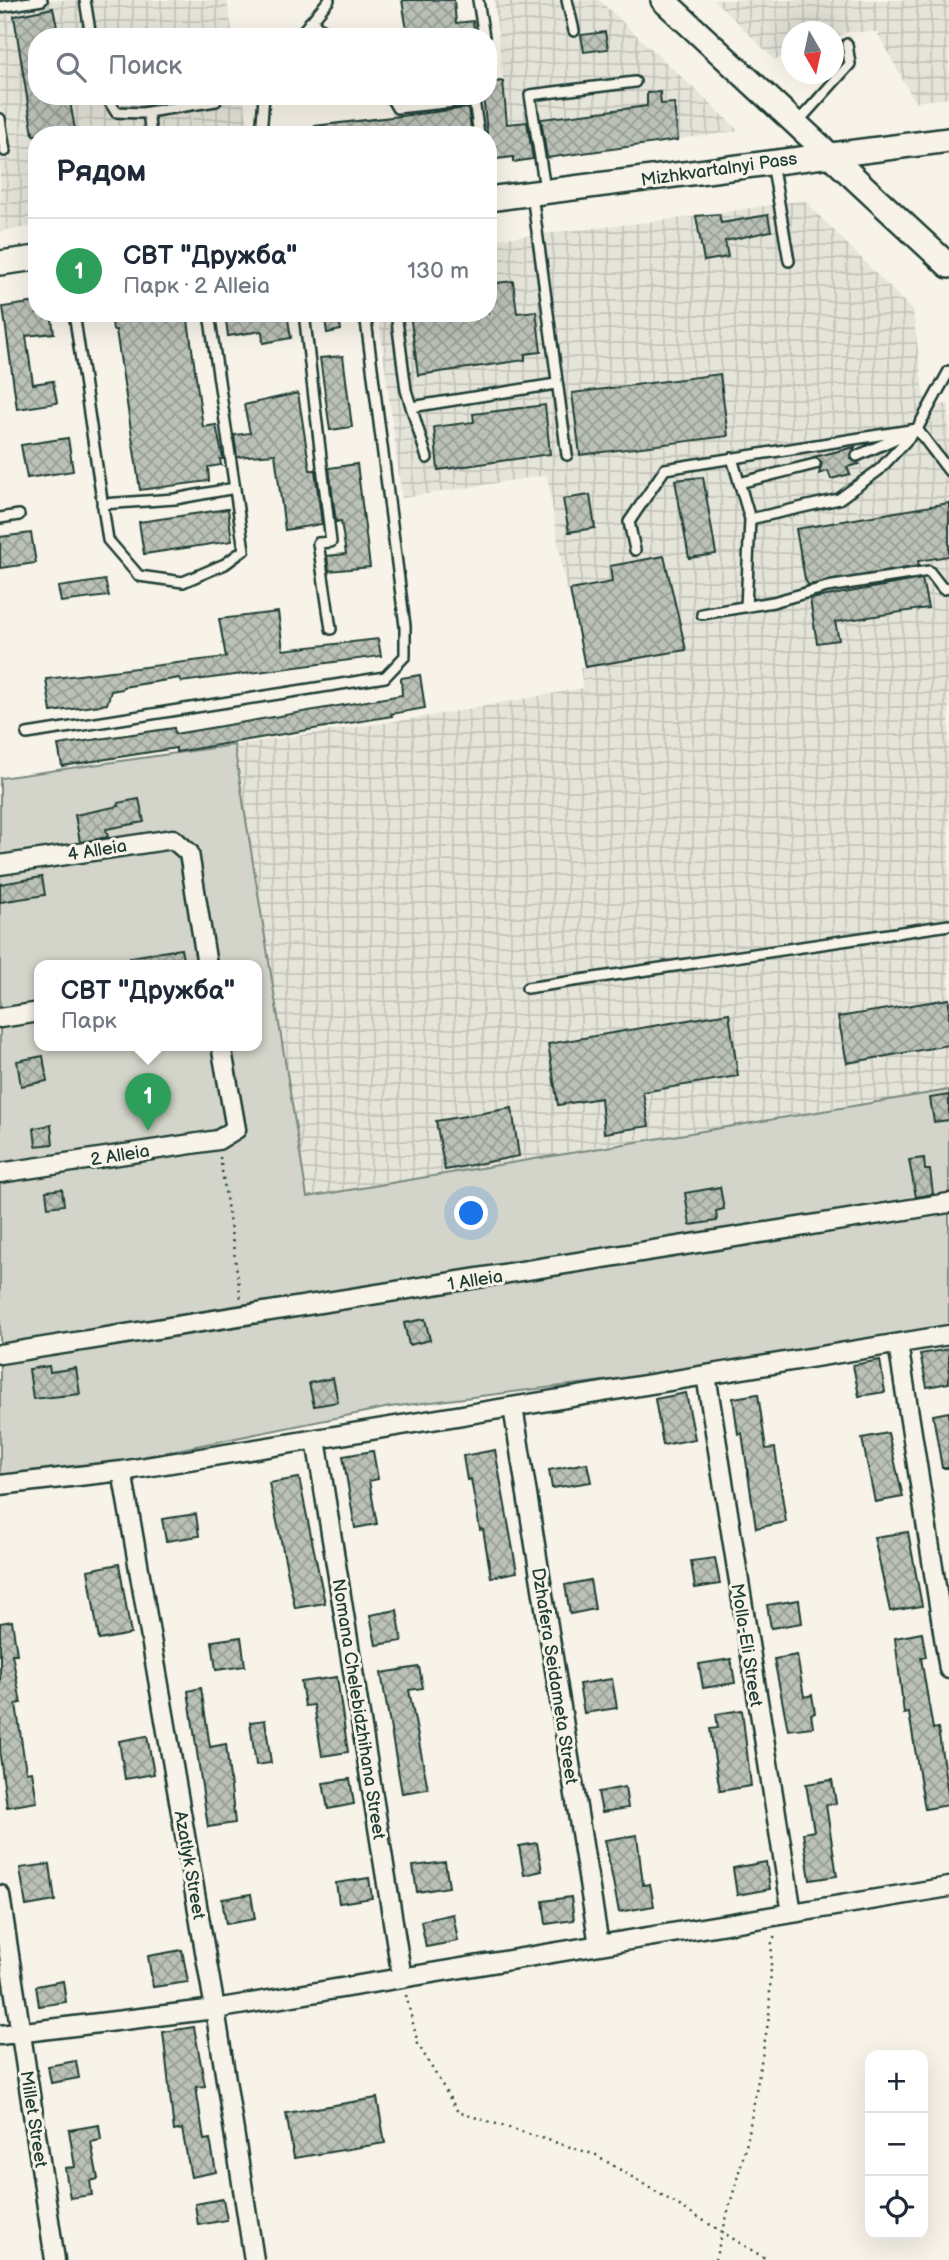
<!DOCTYPE html>
<html lang="ru">
<head>
<meta charset="utf-8">
<style>
	:root { --surface:#fff; --page:#f6f6f7; --text:#1f2937; --muted:#747a83; --line:#e0e1e3; --accent:#1a73e8 }
	body { margin:0; font-family:"Balsamiq Sans",sans-serif; background:var(--page); color:var(--text) }
	.controls { position:absolute; right:21px; bottom:21px; display:grid; overflow:hidden; border-radius:14px; box-shadow:0 7px 28px #0002 }
	.controls button { width:63px; height:63px; display:grid; place-items:center; padding:0; border:0; border-bottom:2px solid var(--line); background:var(--surface); color:var(--text); font:35px sans-serif }
	.compass { position:absolute; left:781px; top:21px; width:63px; height:63px; border-radius:50%; background:var(--surface); box-shadow:0 7px 28px #0002; rotate:171deg }
	.you { position:absolute; left:472px; top:1214px; width:24px; height:24px; margin:-18px; border:5px solid #fff; border-radius:50%; background:#1a73e8; box-shadow:0 0 0 10px #1a73e833 }
	.badge { display:grid; place-items:center; width:46px; height:46px; border-radius:50%; background:var(--accent); color:#fff; font-size:23px; font-weight:700 }
	.pin { position:absolute; translate:-50% -58px; filter:drop-shadow(0 2px 4px #0008) }
	.pin::after { content:''; position:absolute; top:37px; width:24px; height:21px; background:inherit; clip-path:polygon(0 0,100% 0,50% 100%) }
	.popup { position:absolute; left:34px; top:960px; width:228px; height:91px; box-sizing:border-box; display:grid; place-content:center; border-radius:14px; background:var(--surface); filter:drop-shadow(0 2px 5px #0005); font-size:23px; white-space:nowrap; color:var(--muted) }
	.popup b { font-size:26px; color:var(--text) }
	.popup::after { content:''; position:absolute; left:50%; top:100%; margin-left:-14px; border:14px solid transparent; border-top-color:var(--surface) }
	.list { margin:0; padding:0; list-style:none }
	h2 { display:flex; justify-content:space-between; align-items:center; height:91px; margin:0; padding:0 28px; font-size:30px }
	h2 small { font-size:23px; font-weight:400; color:var(--muted) }
	.list li { display:grid; grid-template-columns:46px 1fr auto; gap:21px; align-items:center; box-sizing:border-box; height:105px; padding:0 28px; border-top:2px solid var(--line) }
	.list b { display:block; font-size:26px; white-space:nowrap }
	.list p { margin:0; font-size:23px; white-space:nowrap; color:var(--muted) }
	.list em { font-size:23px; font-style:normal; color:var(--muted) }
	.icon { flex:none; width:38px; height:38px; fill:none; stroke:currentColor; stroke-width:2; stroke-linecap:round; stroke-linejoin:round }
	.map { position:relative; flex:none; width:949px; height:2260px; overflow:hidden }
	.search { position:absolute; background:var(--surface); box-shadow:0 7px 28px #0002; left:28px; top:28px; width:469px; height:77px; display:flex; align-items:center; gap:18px; box-sizing:border-box; padding:0 24px; border-radius:28px; color:var(--muted); font-size:26px }
	.panel { position:absolute; background:var(--surface); box-shadow:0 7px 28px #0002; left:28px; top:126px; width:469px; height:196px; border-radius:28px }
	.map>svg:first-child { display:block }
	.industrial { fill:url(#industrial-grid) }
	.garden { fill:#d3d5ca; stroke:#79897f; stroke-width:2; fill-rule:evenodd }
	.building { fill:url(#building-cross-hatch); stroke:#1f3d34; stroke-width:2 }
	.lines { fill:none; stroke-linecap:round; stroke-linejoin:round }
	.lane-casing { stroke:#1f3d34; stroke-width:14 }
	.street-casing { stroke:#1f3d34; stroke-width:23 }
	.secondary-casing { stroke:#1f3d34; stroke-width:28 }
	.path { stroke:#1f3d34; stroke-width:2.5; stroke-dasharray:2 5; stroke-linecap:butt }
	.lane { stroke:#f7f3e8; stroke-width:9 }
	.street { stroke:#f7f3e8; stroke-width:18 }
	.secondary { stroke:#f7f3e8; stroke-width:23 }
	.labels { text-anchor:middle; stroke-width:6; stroke-linejoin:round; paint-order:stroke }
	.street-label { font-size:18px; fill:#1f3d34; stroke:#f7f3e8 }
</style>
</head>
<body>
<div class="map">
<svg width="949" height="2260" viewBox="0 0 949 2260">
	<defs>
		<pattern id="industrial-grid" width="8" height="8" patternUnits="userSpaceOnUse" patternTransform="scale(1.75)"><rect width="8" height="8" fill="#e5e4d9"/><path d="M0 4h8M4 0v8" fill="none" stroke="#c4c4bb"/></pattern>
		<pattern id="building-cross-hatch" width="8" height="8" patternUnits="userSpaceOnUse" patternTransform="scale(1.75)"><rect width="8" height="8" fill="#bbc1b6"/><path d="M0 0l8 8M0 8l8-8" fill="none" stroke="#979e95"/></pattern>
	</defs>
	<rect width="100%" height="100%" fill="#f7f3e8"/>
	<filter id="ink" filterUnits="userSpaceOnUse"><feTurbulence type="fractalNoise" baseFrequency=".0143" numOctaves="2"/><feDisplacementMap in="SourceGraphic" scale="14" xChannelSelector="R" yChannelSelector="G"/><feConvolveMatrix kernelMatrix="1 2 1 2 8 2 1 2 1" color-interpolation-filters="sRGB"/></filter>
	<g filter="url(#ink)">
		<path class="industrial" d="M0,0H227L233,37H37V96H243L250,135H37V226L0,231Z
			M494,0H599L739,131L513,162Z
			M714,0H949V98L915,102L877,32H848L834,38V32H792L791,54L775,60Z
			M804,200L913,311L924,397L937,409V405L949,404V1090L307,1197L234,745L430,716L583,688L580,668L585,667L570,590H566L547,475L402,498L378,313H488V240L692,217Z"/>
		<path class="garden" d="M234,745L307,1197L949,1090V1326L669,1373L390,1407L112,1463L0,1479V778ZM40,965H256V1045H40Z"/>
		<path class="building" d="M402,0H454L456,23L473,21L475,37H408Z
			M53,8L59,37H37V96H69L76,135H33L14,16Z
			M605,32L608,49L584,52L581,35Z
			M503,81L507,124L527,122L533,159L513,162V157L490,160L483,96H488V83Z
			M660,92L661,104L674,103L678,140L547,158L541,119L647,106V93Z
			M468,108L472,135H316L315,126Z
			M719,214L721,223L768,215L771,231L725,241L728,257L704,261L696,216Z
			M513,281L517,313L536,311L541,352L525,354V360L418,375L410,313H488V284Z
			M37,302V313H51L54,333L26,336L33,384L53,381L57,403L17,409L3,307Z
			M111,313H187L203,427L216,425L223,459H220L221,465L208,467L209,481L140,490L116,330H113Z
			M225,313H287L291,338L263,343L262,331L228,336Z
			M324,313H338L341,330L327,333Z
			M343,356L352,427L330,430L320,358Z
			M720,374L728,436L580,455L572,393Z
			M298,393L310,470H315L322,524L285,530L275,454L237,457L234,435L250,433L244,405Z
			M545,405L550,454L438,470L434,427L474,422L473,414Z
			M68,438L73,471L27,478L21,445Z
			M855,447L850,458L859,464L847,467L850,474L831,479L828,471L819,474L822,462L814,457Z
			M357,464L370,567L329,571L327,556L346,554L341,521L336,522L329,468Z
			M703,477L716,554L689,558L675,480Z
			M590,495L595,528L569,532L563,499Z
			M949,503V556L918,561L919,566L808,585L805,579L796,529Z
			M228,509L232,541L144,554L139,522Z
			M31,533L36,563L0,568V537Z
			M664,556L686,650L585,667L570,590L612,582L610,566Z
			M922,579L928,608L835,622L839,640L817,643L810,599Z
			M105,580L109,596L61,602L58,587Z
			M278,612L283,650L378,639L381,656L181,682L180,678L123,687L122,689L111,691L107,704L51,712L46,679L226,657L219,619Z
			M420,675L425,708L391,714L392,716L176,752V748L62,766L58,745L174,728L175,734L402,695L401,678Z
			M139,799L144,822L106,829L108,837L80,842L75,815L119,806L118,803Z
			M42,877L45,895L0,902V884Z
			M181,949L184,965H130V957Z
			M949,999V1045L847,1063L838,1017Z
			M729,1013L738,1076L643,1092L649,1126L604,1133L601,1098L558,1105L548,1044Z
			M43,1056L47,1081L21,1086L17,1061Z
			M949,1095V1120L934,1122L930,1098Z
			M512,1108L519,1156L445,1170L436,1121Z
			M51,1125L53,1144L36,1146L34,1128Z
			M924,1158L925,1170H930L933,1194L916,1197L909,1160Z
			M720,1187L724,1209L716,1211L717,1221L690,1225L685,1193Z
			M62,1189L64,1205L48,1207L46,1191Z
			M425,1319L430,1340L409,1345L404,1323Z
			M949,1349V1383L927,1387L920,1354Z
			M880,1360L885,1392L859,1396L853,1365Z
			M49,1366L50,1372L76,1368L80,1394L33,1399L29,1369Z
			M333,1378L338,1402L314,1406L309,1383Z
			M686,1393L695,1439L663,1445L655,1399Z
			M758,1394L766,1449L775,1448L786,1522L756,1528L742,1433L738,1434L733,1398Z
			M949,1412V1468H942L933,1415Z
			M888,1433L903,1497L875,1502L862,1438Z
			M495,1450L517,1572L491,1577L483,1529L480,1530L471,1479L467,1480L463,1456Z
			M373,1451L378,1479L369,1481L377,1524L355,1528L343,1456Z
			M587,1463L591,1482L552,1488L549,1470Z
			M299,1478L325,1603L295,1608L269,1483Z
			M196,1514L199,1536L166,1541L162,1519Z
			M908,1532L922,1606L890,1611L874,1537Z
			M715,1558L720,1584L695,1588L691,1561Z
			M119,1564L131,1634L99,1640L88,1570Z
			M590,1580L595,1609L570,1614L565,1585Z
			M799,1600L802,1623L771,1628L767,1605Z
			M397,1610L402,1641L376,1645L370,1615Z
			M12,1621L17,1654H12L21,1703L16,1704L26,1772L32,1771L37,1802L7,1807L0,1756V1623Z
			M922,1633L926,1657L921,1658L933,1729L938,1728L949,1801V1805L925,1809L909,1713L904,1714L895,1638Z
			M241,1637L245,1666L216,1670L212,1641Z
			M797,1655L804,1697L812,1695L815,1713L811,1714L813,1727L788,1730L774,1659Z
			M731,1659L735,1683L703,1688L699,1664Z
			M419,1667L423,1688L409,1690L428,1789L402,1793L381,1673Z
			M337,1677L348,1752L322,1756L314,1705L305,1706L301,1682Z
			M612,1679L617,1708L584,1713L579,1684Z
			M201,1688L210,1747L226,1744L235,1823L208,1827L188,1691Z
			M742,1710L751,1786L720,1791L710,1729L718,1728L716,1714Z
			M265,1720L271,1763L256,1765L250,1722Z
			M147,1736L154,1774L125,1779L119,1741Z
			M350,1779L354,1804L328,1809L323,1783Z
			M832,1780L836,1803L826,1805L837,1876L810,1880L803,1833L814,1831L806,1784Z
			M625,1787L628,1808L602,1812L598,1792Z
			M637,1835L643,1885L650,1884L654,1906L619,1912L605,1840Z
			M537,1843L542,1871L524,1875L519,1846Z
			M445,1862L449,1887L417,1892L413,1866Z
			M766,1862L770,1889L737,1895L733,1868Z
			M50,1864L55,1901L26,1906L20,1868Z
			M369,1878L372,1898L339,1903L336,1883Z
			M251,1894L255,1919L226,1924L222,1899Z
			M571,1897L574,1920L546,1924L543,1901Z
			M453,1914L458,1941L426,1947L421,1921Z
			M182,1950L188,1982L153,1987L148,1956Z
			M63,1981L66,2002L39,2006L36,1986Z
			M194,2027L205,2086L196,2087L204,2140L210,2139L216,2172L191,2177L182,2129L174,2131L163,2032Z
			M76,2061L79,2078L51,2083L48,2066Z
			M377,2098L385,2143L294,2158L286,2113Z
			M99,2125L101,2140L91,2142L98,2179L90,2181L92,2195L70,2198L65,2168L75,2167L69,2130Z
			M223,2199L227,2220L198,2225L195,2204Z"/>
		<g class="lines">
			<g class="lane-casing">
				<path id="lane" d="M85,0L91,37
					M478,0L484,37
					M567,0L574,31
					M0,7L42,0
					M310,22L337,37
					M298,37L329,0
					M106,96L116,112L142,113L216,101
					M390,96L397,108L474,100L479,135
					M148,112L151,135
					M0,119L5,151
					M797,123L850,64L847,44
					M261,135L264,96
					M772,163L789,261
					M545,189L530,95L635,82
					M532,194L567,455
					M74,313L108,540L139,576L183,582L225,564L244,550L209,313
					M304,313L331,542L318,543L331,629
					M396,313L406,390L427,458
					M411,407L556,384
					M917,429L949,471
					M857,456L906,434
					M732,458L750,519L746,607
					M739,483L815,464
					M102,504L175,499L235,488
					M0,518L19,515
					M750,519L839,499L879,470L917,429
					M635,550L629,522L665,469L917,429L949,371
					M702,614L773,602L827,587L929,571L943,589L949,588
					M27,734L385,677L405,656V626L365,313
					M527,988L949,925"/>
			</g>
			<g class="street-casing">
				<path id="street" d="M0,865L173,839L189,853L207,965
					M0,1018L40,1012
					M0,1173L218,1140L236,1129L221,1045
					M898,1344L949,1669
					M0,1354L949,1203
					M706,1375L792,1913
					M513,1407L599,1945
					M316,1439L402,1978
					M122,1471L215,2009L254,2260
					M0,1485L122,1471L949,1335
					M0,1895L55,2260
					M0,2035L215,2009L949,1887"/>
			</g>
			<g class="secondary-casing">
				<path id="secondary" d="M663,0L949,266
					M488,199L949,140
					M0,263L37,258"/>
			</g>
			<path class="path" d="M220,1157L241,1299
				M406,1995L418,2044L458,2112L596,2155L768,2260
				M715,2260L747,2142L769,2017L772,1940L777,1933"/>
			<use href="#lane" class="lane"/>
			<use href="#street" class="street"/>
			<use href="#secondary" class="secondary"/>
		</g>
	</g>
	<g class="labels">
		<g class="street-label">
			<text transform="translate(719 169) rotate(-8)" y="6">Mizhkvartalnyi Pass</text>
			<text transform="translate(97 850) rotate(-9)" y="6">4 Alleia</text>
			<text transform="translate(120 1155) rotate(-9)" y="6">2 Alleia</text>
			<text transform="translate(475 1280) rotate(-9)" y="6">1 Alleia</text>
			<text transform="translate(747 1645) rotate(81)" y="6">Molla-Eli Street</text>
			<text transform="translate(555 1676) rotate(81)" y="6">Dzhafera Seidameta Street</text>
			<text transform="translate(359 1709) rotate(81)" y="6">Nomana Chelebidzhihana Street</text>
			<text transform="translate(190 1865) rotate(80)" y="6">Azatlyk Street</text>
			<text transform="translate(34 2119) rotate(81)" y="6">Millet Street</text>
		</g>
	</g>
</svg>
<div class="controls">
<button>+</button>
<button>−</button>
<button><svg class="icon" aria-label="locate" viewBox="0 0 24 24"><circle cx="12" cy="12" r="6"/><path d="M12 2v4M12 18v4M2 12h4M18 12h4"/></svg></button>
</div>
<svg class="compass" viewBox="-18 -18 36 36"><path d="M0-13l5 13h-10z" fill="#e53935"/><path d="M0 13l5-13h-10z" fill="#747a83"/></svg>
<div class="you"></div>
<div class="pin badge" style="left:148px;top:1131px;background:#2e9e5b">1</div>
<div class="popup"><b>СВТ &quot;Дружба&quot;</b>Парк</div>
<div class="search"><svg class="icon" aria-label="search" viewBox="0 0 24 24"><circle cx="10" cy="10" r="6"/><path d="M15 15l6 6"/></svg>Поиск</div>
<section class="panel">
<h2>Рядом<small></small></h2>
<ul class="list">
<li><span class="badge" style="background:#2e9e5b">1</span><div><b>СВТ &quot;Дружба&quot;</b><p>Парк · 2 Alleia</p></div><em>130 m</em></li>
</ul>
</section>
</div>
</body>
</html>
